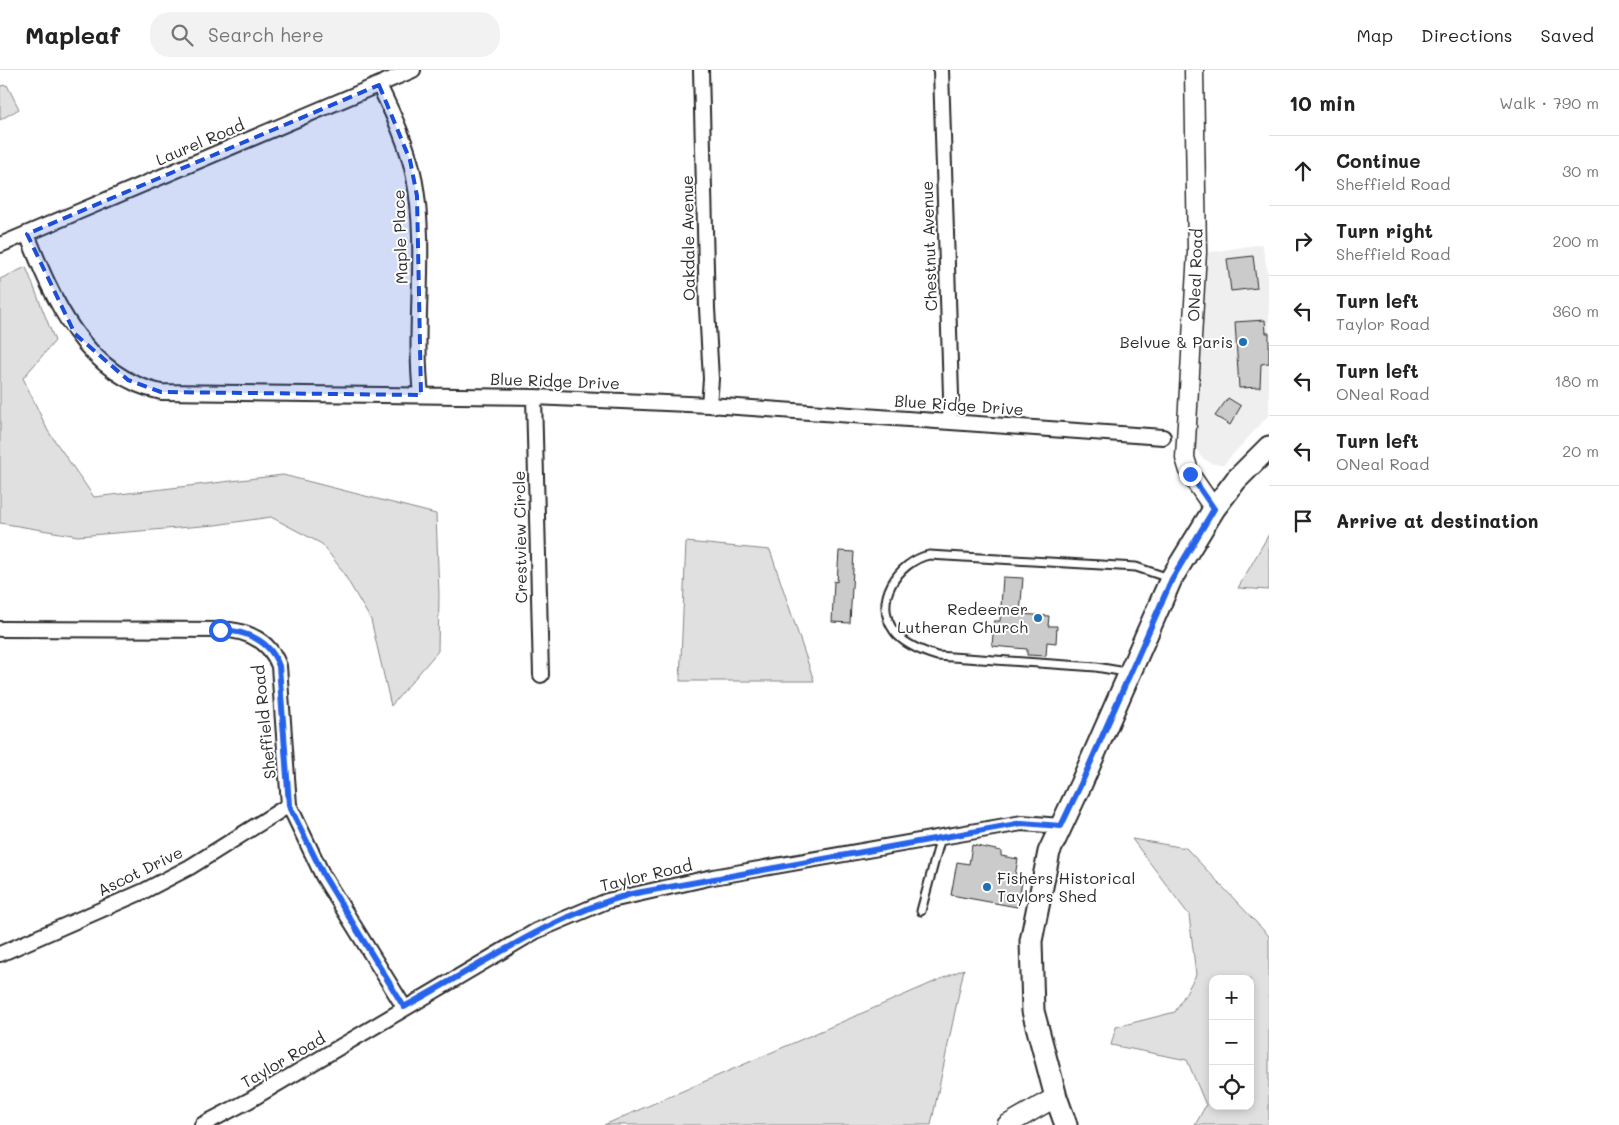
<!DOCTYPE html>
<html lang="en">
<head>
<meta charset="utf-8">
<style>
	:root { --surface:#fff; --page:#f2f2f2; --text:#222; --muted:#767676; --line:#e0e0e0 }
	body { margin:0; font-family:Mali,sans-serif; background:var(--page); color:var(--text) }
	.controls { position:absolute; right:15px; bottom:15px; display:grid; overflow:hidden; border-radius:10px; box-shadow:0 2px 8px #0003 }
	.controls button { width:45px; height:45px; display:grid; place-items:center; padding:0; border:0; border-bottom:1px solid var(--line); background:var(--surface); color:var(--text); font:25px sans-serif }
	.stop { position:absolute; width:15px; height:15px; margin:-11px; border:4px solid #2563eb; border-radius:50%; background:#fff }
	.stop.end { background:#2563eb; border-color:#fff; box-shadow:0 1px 5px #0008 }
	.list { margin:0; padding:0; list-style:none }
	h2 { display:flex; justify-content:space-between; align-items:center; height:65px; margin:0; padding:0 20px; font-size:21px }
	h2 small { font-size:16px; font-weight:400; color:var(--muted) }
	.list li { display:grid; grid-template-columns:32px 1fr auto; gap:15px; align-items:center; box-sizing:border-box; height:70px; padding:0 20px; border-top:1px solid var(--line) }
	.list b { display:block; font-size:19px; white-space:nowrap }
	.list p { margin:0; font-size:16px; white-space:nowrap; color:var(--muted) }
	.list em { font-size:16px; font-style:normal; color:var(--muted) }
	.icon { flex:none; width:28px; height:28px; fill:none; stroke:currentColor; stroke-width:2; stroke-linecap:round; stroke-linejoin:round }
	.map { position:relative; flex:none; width:1269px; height:1055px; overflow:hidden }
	header { display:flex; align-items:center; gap:30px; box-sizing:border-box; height:70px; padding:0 25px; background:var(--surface); border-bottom:1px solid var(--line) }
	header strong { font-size:24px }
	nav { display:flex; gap:28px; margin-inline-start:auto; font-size:18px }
	.search { width:350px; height:45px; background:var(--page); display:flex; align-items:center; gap:12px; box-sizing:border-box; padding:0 18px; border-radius:20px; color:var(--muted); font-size:19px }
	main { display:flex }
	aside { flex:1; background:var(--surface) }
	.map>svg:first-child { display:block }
	.built { fill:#efefef }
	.green { fill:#e0e0e0; stroke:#868686; fill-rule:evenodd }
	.building { fill:#cbcbcb; stroke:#2b2b2b }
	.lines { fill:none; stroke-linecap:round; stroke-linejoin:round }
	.service-casing { stroke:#2b2b2b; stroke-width:11 }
	.minor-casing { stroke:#2b2b2b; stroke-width:18 }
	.tertiary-casing { stroke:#2b2b2b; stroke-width:21 }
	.secondary-casing { stroke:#2b2b2b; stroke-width:22 }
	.primary-casing { stroke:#2b2b2b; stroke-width:25 }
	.service { stroke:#fff; stroke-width:7 }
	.minor { stroke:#fff; stroke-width:14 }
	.tertiary { stroke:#fff; stroke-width:18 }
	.secondary { stroke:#fff; stroke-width:19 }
	.primary { stroke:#fff; stroke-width:21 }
	.route { stroke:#2563eb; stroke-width:6 }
	.marked { fill:#1d4ed8; fill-opacity:0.2; stroke:#1d4ed8; stroke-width:4; stroke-dasharray:10 6; stroke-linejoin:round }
	.poi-dot { fill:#1f6fb2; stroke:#fff; stroke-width:2 }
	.labels { text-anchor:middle; stroke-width:4; stroke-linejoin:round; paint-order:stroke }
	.street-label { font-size:16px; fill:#2b2b2b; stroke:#fff }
	.poi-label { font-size:16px; fill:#2b2b2b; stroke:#fff; text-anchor:end }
</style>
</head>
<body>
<header>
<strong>Mapleaf</strong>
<div class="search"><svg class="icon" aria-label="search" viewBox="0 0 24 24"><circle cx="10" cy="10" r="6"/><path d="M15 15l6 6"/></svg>Search here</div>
<nav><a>Map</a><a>Directions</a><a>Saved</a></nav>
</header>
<main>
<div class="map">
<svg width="1269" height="1055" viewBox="0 0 1269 1055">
	<rect width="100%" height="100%" fill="#fff"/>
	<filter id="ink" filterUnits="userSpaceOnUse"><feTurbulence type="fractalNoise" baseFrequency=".02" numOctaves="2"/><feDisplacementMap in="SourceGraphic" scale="10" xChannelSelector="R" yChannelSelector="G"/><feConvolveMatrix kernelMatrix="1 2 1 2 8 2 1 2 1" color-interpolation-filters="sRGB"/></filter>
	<g filter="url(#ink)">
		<path class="built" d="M1262,174L1269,209V345L1224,394H1213L1201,387L1195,377L1206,183Z"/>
		<path class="green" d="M7,15L19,39L0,50V16Z
			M26,197L55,271L23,308L48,361L94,427L283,405L436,444L439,524L438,581L391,636L371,550L341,499L322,474L271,447L215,455L78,466L0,453V209Z
			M1269,464V520L1238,518Z
			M686,472L770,480L814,611H680Z
			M1132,769L1186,778L1269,866V1055H1195L1206,1035L1187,990L1111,975L1116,957L1175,942L1196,905L1189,845ZM1213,909H1250V1036H1213Z
			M964,899L931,1055H604Z"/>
		<path class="building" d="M1253,186L1257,218L1231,221L1227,189Z
			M1265,250L1266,263H1269V293L1261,294L1260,317L1239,318L1235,252Z
			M1228,328L1241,336L1230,355L1215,346Z
			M839,481L854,482L850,553L832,552L834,511L837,512Z
			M1003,507L1023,508L1020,544L1049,546L1048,556H1057L1056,573L1047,572L1046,586L1027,585V579L992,576L994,551H1000Z
			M972,775L1001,781V786L1018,789L1015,806L1023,808L1017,837L951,825L957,792L969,794Z"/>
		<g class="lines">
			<g class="service-casing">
				<path id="service" d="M1126,602L1096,597L937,586C921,581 903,574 894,561C872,531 898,492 929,485L1136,497L1169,508
					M921,841L941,767"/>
			</g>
			<g class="minor-casing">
				<path id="minor" d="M701,0L707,238L711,309L709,335
					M941,0L951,325L950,352
					M379,15C393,44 408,75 414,107C428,179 413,253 421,325
					M27,164C52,228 85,306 161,322L534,327L709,335L1163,367
					M0,175L413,0
					M534,327L541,605
					M0,559L230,560C253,563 271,574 279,596L289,735L323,806L404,937
					M0,884L144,821L190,797L289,735
					M202,1055L250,1030L536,861L607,831L713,807L1022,753L1061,756"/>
			</g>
			<g class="tertiary-casing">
				<path id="tertiary" d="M1194,0L1197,182L1185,388L1190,404L1214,439"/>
			</g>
			<g class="secondary-casing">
				<path id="secondary" d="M1007,1055L1056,1027"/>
			</g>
			<g class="primary-casing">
				<path id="primary" d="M1066,1055L1056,1027L1033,941L1031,871L1049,782L1081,714L1171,509L1214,439L1236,410L1269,377"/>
			</g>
			<use href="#service" class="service"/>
			<use href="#minor" class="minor"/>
			<use href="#tertiary" class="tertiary"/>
			<use href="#secondary" class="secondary"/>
			<use href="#primary" class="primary"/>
		</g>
	</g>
	<g class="lines" filter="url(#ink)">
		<path class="route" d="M220,560C247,561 270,570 279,596L289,735L324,806L404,937C479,897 548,847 631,824L1022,753L1061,756L1081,714L1172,509L1214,439L1190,404"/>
	</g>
	<path class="marked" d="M379,15L410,90L417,126L421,325L161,322L128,310L75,264L27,164Z"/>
	<g class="poi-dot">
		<circle cx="1243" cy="272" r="5"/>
		<circle cx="1038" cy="548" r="5"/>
		<circle cx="987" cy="817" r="5"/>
	</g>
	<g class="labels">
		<g class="street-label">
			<text transform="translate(200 72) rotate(-23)" y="6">Laurel Road</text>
			<text transform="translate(400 167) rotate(-92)" y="6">Maple Place</text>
			<text transform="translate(688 168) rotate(-91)" y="6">Oakdale Avenue</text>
			<text transform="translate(929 176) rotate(-92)" y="6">Chestnut Avenue</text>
			<text transform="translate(1195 205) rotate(-88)" y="6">ONeal Road</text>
			<text transform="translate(555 311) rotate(2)" y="6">Blue Ridge Drive</text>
			<text transform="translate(959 335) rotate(4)" y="6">Blue Ridge Drive</text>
			<text transform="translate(520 467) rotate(-91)" y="6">Crestview Circle</text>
			<text transform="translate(264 652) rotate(-96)" y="6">Sheffield Road</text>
			<text transform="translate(140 801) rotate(-26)" y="6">Ascot Drive</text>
			<text transform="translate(646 805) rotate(-13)" y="6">Taylor Road</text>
			<text transform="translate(283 990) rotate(-30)" y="6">Taylor Road</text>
		</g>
		<g class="poi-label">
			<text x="1233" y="278">Belvue &amp; Paris</text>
			<text x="1028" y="545">Redeemer<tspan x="1028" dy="18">Lutheran Church</tspan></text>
			<text x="997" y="814" text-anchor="start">Fishers Historical<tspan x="997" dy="18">Taylors Shed</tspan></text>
		</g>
	</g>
</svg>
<div class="controls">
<button>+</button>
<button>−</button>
<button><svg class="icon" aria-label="locate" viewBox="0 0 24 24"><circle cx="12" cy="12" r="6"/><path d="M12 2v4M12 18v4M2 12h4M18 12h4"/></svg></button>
</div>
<div class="stop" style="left:220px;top:560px"></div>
<div class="stop end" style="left:1190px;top:404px"></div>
</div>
<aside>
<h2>10 min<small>Walk · 790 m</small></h2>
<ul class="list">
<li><svg class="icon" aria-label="ahead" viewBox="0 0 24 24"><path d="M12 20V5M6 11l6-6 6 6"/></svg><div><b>Continue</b><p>Sheffield Road</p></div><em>30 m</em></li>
<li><svg class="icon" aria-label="right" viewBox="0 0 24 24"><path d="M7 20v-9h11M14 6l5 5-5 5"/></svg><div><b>Turn right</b><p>Sheffield Road</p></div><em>200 m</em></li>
<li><svg class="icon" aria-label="left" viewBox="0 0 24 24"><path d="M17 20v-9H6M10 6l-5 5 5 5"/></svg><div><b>Turn left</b><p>Taylor Road</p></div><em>360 m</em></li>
<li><svg class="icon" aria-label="left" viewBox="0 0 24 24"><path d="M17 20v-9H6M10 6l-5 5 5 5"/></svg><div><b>Turn left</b><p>ONeal Road</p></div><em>180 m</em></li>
<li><svg class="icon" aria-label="left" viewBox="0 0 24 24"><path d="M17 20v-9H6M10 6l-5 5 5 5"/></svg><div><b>Turn left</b><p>ONeal Road</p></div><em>20 m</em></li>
<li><svg class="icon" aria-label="arrive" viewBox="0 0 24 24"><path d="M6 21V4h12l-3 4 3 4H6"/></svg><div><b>Arrive at destination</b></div></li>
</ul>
</aside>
</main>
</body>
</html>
